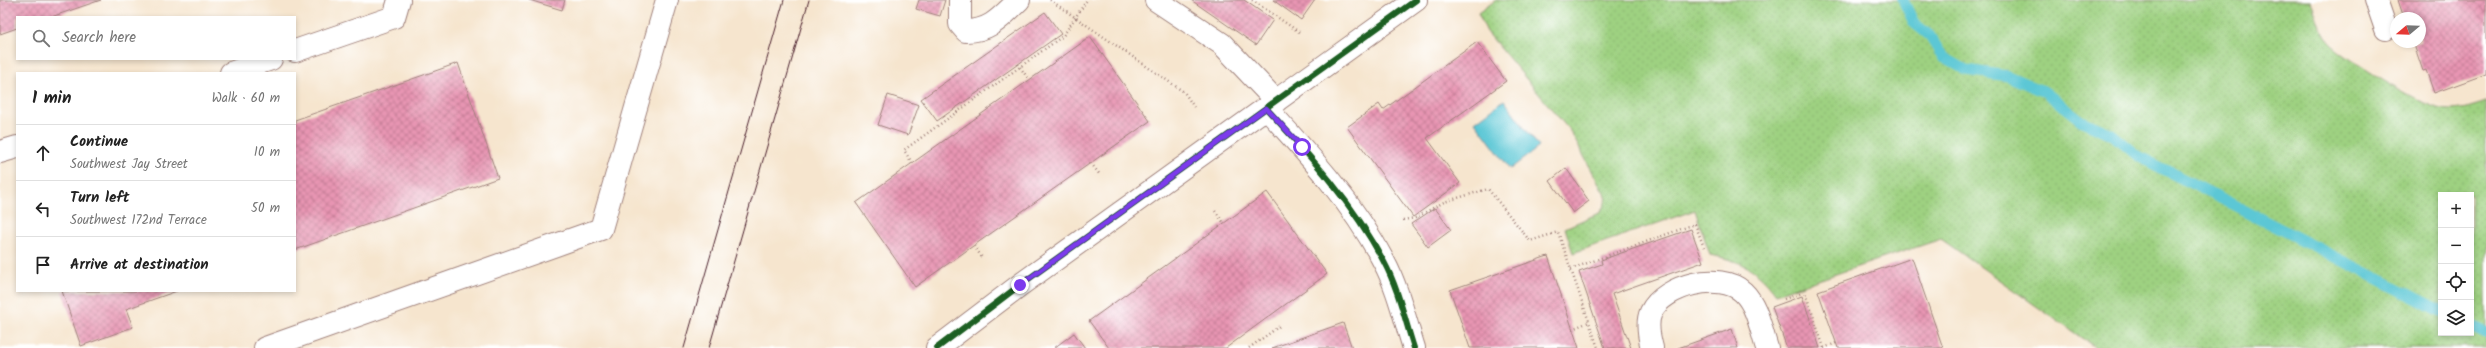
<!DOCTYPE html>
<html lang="en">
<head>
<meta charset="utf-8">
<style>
	:root { --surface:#fff; --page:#f2f2f2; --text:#222; --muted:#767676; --line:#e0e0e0 }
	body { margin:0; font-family:Kalam,sans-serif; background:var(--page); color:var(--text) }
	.controls { position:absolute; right:12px; bottom:12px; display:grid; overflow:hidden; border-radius:0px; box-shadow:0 2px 6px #0003 }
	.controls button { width:36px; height:36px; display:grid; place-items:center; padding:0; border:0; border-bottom:1px solid var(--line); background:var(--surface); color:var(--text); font:20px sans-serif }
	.compass { position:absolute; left:2390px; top:12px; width:36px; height:36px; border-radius:50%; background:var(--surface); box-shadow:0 2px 6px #0003; rotate:251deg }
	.stop { position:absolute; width:12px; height:12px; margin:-9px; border:3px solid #7c3aed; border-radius:50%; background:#fff }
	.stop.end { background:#7c3aed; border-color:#fff; box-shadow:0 1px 4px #0008 }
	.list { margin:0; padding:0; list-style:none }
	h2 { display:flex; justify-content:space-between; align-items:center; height:52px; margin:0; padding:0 16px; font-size:17px }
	h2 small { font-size:13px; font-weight:400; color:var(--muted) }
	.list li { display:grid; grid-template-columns:26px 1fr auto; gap:12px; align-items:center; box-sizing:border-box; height:56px; padding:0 16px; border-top:1px solid var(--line) }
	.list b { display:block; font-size:15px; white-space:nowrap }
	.list p { margin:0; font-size:13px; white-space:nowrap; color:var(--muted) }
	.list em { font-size:13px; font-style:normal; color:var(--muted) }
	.icon { flex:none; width:22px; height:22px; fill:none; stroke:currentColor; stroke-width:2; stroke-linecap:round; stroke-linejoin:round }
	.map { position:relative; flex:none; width:2486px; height:348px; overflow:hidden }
	.search { position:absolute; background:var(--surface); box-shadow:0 2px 6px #0003; left:16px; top:16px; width:280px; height:44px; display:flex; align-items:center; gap:10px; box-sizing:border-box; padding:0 14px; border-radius:0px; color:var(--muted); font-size:15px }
	.panel { position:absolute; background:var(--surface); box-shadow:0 2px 6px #0003; left:16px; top:72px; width:280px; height:220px; border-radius:0px }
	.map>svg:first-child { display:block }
	.grass { fill:url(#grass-dots); stroke:#747856; fill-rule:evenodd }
	.water { fill:#5bc7d5; stroke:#527380 }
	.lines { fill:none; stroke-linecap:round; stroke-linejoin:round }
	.stream { stroke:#5bc7d5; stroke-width:11 }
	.building { fill:url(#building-cross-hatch) }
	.service-casing { stroke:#a0827c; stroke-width:24 }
	.minor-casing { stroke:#a0827c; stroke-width:24 }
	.path { stroke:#a0827c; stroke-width:2.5; stroke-dasharray:1 3; stroke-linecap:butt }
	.service { stroke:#fff; stroke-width:22 }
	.minor { stroke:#fff; stroke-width:22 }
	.tram { stroke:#4a1f2b; stroke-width:1 }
	.cycleway-casing { stroke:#fff; stroke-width:8 }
	.cycleway { stroke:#1b5e20; stroke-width:6 }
	.route { stroke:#7c3aed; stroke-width:5 }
</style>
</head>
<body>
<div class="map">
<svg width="2486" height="348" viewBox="0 0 2486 348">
	<defs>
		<pattern id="grass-dots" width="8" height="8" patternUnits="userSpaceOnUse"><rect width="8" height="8" fill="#9ed181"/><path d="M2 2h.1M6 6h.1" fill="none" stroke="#8ab370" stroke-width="1.8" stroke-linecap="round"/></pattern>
		<pattern id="building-cross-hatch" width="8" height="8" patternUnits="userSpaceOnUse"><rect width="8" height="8" fill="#e895b3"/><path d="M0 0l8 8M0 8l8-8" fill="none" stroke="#be7992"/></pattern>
	</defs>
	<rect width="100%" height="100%" fill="#fff"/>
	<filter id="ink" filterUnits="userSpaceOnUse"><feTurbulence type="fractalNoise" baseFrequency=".025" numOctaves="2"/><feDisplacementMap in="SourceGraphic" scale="8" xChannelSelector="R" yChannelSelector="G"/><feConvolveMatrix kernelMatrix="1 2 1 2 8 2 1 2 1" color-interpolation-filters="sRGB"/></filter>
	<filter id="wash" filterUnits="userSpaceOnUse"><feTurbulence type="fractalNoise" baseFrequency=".012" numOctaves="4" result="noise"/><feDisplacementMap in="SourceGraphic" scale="16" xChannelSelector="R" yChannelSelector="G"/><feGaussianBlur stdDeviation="0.9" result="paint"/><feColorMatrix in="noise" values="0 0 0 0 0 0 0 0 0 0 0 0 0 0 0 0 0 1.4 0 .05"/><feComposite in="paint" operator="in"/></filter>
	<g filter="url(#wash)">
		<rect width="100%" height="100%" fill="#f6e5ce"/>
		<path class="grass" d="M1496,0H2311C2316,13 2319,32 2329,42C2342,57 2422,105 2441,109C2457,112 2471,107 2486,102V348H2096L1941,239L1776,294C1757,268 1741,261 1710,255L1695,210L1573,253L1565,228L1601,212L1607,198L1570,131L1487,32L1478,13ZM2441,195H2471V333H2441Z"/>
		<path class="water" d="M1504,100L1539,147L1510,169L1475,122Z"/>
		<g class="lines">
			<path class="stream" d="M1903,0L1914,23L1929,35L1943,57L1966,70L2008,76L2045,92L2082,121L2112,134L2138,156L2441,311
				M2471,327L2486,334"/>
		</g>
		<g id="blocks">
			<path class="building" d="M0,0H101L51,17H17V28L0,34Z
				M529,0H565L562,10Z
				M919,0H945L940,16L916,9Z
				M1191,0H1244L1273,20L1256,45Z
				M1273,0H1315L1301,20Z
				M2398,0H2486V74L2434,93L2426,70L2423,71L2413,42H2420V18H2404Z
				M1045,12L1061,34L937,121L921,99Z
				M1090,37L1150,121L915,287L856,203Z
				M1477,42L1506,81L1427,138L1460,183L1413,217L1347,127L1379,104L1383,110Z
				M458,63L498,178L295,250V120Z
				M888,95L919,105L908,135L878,125Z
				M1566,168L1589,201L1573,213L1550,181Z
				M1267,192L1327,274L1226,348H1109L1089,321Z
				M1435,208L1451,230L1428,247L1411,224Z
				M1691,229L1703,262L1612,294L1631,348H1605L1579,272L1602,264L1601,260Z
				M1548,256L1579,348H1470L1450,290Z
				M1912,258L1943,348H1838L1818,291Z
				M62,291H177L126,309L133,327L81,346Z
				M1802,296L1820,348H1787L1772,307Z
				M1343,323L1352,348H1272Z
				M1732,329L1738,348H1678Z
				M1074,333L1085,348H1054Z"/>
		</g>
	</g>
	<g filter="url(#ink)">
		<use href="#blocks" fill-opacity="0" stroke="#a0827c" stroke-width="1"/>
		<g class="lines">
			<g class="service-casing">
				<path id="service" d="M960,0V24L966,31C991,31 1002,16 1019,0
					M1156,0L1222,44L1276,101
					M2376,0L2386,29
					M295,51L394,17L399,0
					M231,73L271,59
					M0,152L17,147
					M265,348L601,229L667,0
					M1652,348C1649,337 1646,323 1651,312C1664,285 1720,271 1743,292C1757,305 1761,330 1767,348"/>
			</g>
			<g class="minor-casing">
				<path id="minor" d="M1266,108C1310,156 1354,204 1384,262C1398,288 1405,320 1414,348
					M937,348L1020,285L1416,0"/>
			</g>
			<path class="path" d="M1050,0L1184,92L1194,107
				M1252,0L1299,32
				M1020,67L1029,80
				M912,163L904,150L1063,36L1087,0
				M1091,163L1100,175
				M1215,211L1224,223
				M1403,220L1415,218L1444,202L1488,189L1530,241L1558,232L1598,348
				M974,246L983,259
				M1571,269L1695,224L1705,250
				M1784,299L1805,292L1824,348
				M1572,329L1589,322
				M1249,348L1281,325
				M1824,348L1836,343"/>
			<use href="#service" class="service"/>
			<use href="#minor" class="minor"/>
			<path class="tram" d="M684,348L784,0
				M709,348L809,0"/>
			<g class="cycleway-casing">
				<path id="cycleway" d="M1266,108C1310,156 1354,204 1384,262C1398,288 1405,320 1414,348
					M937,348L1020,285L1416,0"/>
			</g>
			<use href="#cycleway" class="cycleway"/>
		</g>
	</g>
	<g class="lines" filter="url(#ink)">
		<path class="route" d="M1020,285L1266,108L1302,147"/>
	</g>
</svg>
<div class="controls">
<button>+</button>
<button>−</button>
<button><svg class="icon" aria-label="locate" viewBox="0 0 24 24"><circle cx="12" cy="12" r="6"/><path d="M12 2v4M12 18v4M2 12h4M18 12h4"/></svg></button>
<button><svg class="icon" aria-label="layers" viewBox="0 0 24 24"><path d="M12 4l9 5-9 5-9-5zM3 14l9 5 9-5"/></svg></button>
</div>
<svg class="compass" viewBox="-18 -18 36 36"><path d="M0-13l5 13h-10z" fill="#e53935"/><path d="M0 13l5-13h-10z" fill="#767676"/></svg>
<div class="stop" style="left:1302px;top:147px"></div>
<div class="stop end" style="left:1020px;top:285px"></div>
<div class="search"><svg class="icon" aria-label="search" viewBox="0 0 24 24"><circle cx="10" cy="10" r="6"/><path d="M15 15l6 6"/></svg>Search here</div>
<section class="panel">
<h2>1 min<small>Walk · 60 m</small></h2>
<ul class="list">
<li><svg class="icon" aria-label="ahead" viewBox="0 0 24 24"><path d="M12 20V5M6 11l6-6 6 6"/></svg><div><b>Continue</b><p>Southwest Jay Street</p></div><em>10 m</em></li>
<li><svg class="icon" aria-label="left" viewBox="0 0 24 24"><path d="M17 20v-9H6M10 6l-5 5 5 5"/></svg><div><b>Turn left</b><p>Southwest 172nd Terrace</p></div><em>50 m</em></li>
<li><svg class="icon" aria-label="arrive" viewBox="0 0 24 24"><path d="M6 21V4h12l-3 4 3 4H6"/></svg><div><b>Arrive at destination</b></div></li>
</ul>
</section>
</div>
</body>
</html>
